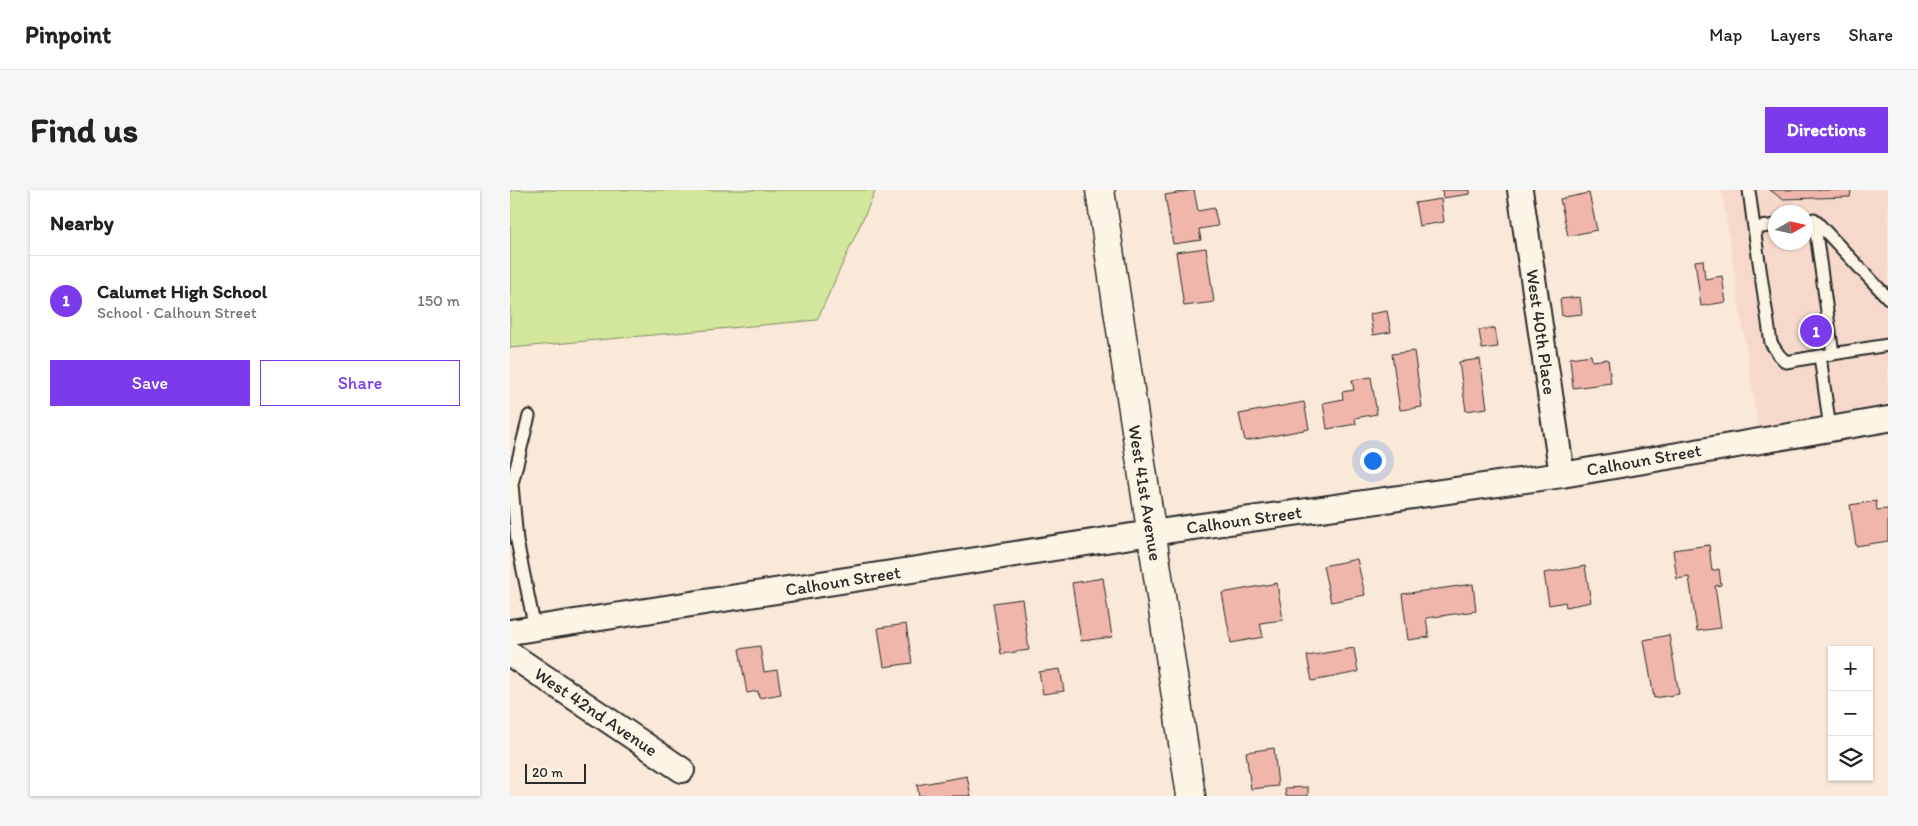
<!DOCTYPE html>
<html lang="en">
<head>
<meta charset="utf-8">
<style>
	:root { --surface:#fff; --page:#f6f6f6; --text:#222; --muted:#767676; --line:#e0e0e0; --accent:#7c3aed }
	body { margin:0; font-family:Itim,sans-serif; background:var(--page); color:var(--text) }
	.controls { position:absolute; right:15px; bottom:15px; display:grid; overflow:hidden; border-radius:0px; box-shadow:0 1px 4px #0004 }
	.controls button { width:45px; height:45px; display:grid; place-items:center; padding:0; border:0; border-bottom:1px solid var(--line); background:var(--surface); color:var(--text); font:25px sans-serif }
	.compass { position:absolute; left:1258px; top:15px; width:45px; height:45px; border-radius:50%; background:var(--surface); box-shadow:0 1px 4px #0004; rotate:81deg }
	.scale { position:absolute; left:15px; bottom:12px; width:61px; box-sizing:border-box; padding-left:5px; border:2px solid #2b2b2b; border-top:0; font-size:14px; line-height:18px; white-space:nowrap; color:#2b2b2b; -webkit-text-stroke:4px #fcf5e5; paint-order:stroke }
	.you { position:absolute; left:862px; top:270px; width:18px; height:18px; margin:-12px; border:4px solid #fff; border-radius:50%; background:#1a73e8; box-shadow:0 0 0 8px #1a73e833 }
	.badge { display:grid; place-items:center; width:32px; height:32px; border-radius:50%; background:var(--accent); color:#fff; font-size:16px; font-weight:700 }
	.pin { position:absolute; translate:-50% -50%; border:2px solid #fff; box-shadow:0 1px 5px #0006 }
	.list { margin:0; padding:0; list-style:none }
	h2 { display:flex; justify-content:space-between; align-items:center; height:65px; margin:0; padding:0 20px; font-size:21px }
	h2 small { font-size:16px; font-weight:400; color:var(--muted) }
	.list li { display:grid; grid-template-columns:32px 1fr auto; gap:15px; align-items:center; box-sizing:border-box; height:90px; padding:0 20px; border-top:1px solid var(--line) }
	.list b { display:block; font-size:19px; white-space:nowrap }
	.list p { margin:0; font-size:16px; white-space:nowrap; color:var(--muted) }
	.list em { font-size:16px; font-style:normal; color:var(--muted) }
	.actions { display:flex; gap:10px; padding:15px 20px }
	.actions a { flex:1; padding:11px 0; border:1px solid var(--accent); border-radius:0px; text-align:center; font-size:18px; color:var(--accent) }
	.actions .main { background:var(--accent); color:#fff }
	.icon { flex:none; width:28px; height:28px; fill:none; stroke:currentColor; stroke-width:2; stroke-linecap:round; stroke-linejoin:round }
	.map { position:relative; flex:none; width:1378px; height:606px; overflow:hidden; border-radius:0px }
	header { display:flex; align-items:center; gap:30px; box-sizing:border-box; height:70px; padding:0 25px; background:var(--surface); border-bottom:1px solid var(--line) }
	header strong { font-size:24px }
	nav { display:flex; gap:28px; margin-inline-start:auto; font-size:18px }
	.intro { display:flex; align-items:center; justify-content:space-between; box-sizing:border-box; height:120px; padding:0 30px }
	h1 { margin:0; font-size:35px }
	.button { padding:12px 22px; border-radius:0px; background:var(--accent); color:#fff; font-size:18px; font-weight:700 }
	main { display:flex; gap:30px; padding:0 30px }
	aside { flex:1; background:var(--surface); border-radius:0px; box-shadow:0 1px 4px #0004 }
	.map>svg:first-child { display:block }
	.built { fill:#f7d9cb; fill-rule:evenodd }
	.green { fill:#d2e79c; stroke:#7e8964 }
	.building { fill:#f0b6ab; stroke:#2b2b2b }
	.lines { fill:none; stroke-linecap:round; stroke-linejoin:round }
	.service-casing { stroke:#2b2b2b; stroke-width:15 }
	.minor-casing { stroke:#2b2b2b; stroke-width:28 }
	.tertiary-casing { stroke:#2b2b2b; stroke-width:31 }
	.service { stroke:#fcf5e5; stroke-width:11 }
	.minor { stroke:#fcf5e5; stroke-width:24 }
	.tertiary { stroke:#fcf5e5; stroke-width:28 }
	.labels { text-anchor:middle; stroke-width:4.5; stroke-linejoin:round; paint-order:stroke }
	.street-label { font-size:18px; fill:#2b2b2b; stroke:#fcf5e5 }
</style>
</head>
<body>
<header>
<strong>Pinpoint</strong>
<nav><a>Map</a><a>Layers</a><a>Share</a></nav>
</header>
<div class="intro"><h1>Find us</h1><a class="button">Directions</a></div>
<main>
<aside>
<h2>Nearby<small></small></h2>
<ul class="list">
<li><span class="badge">1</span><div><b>Calumet High School</b><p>School · Calhoun Street</p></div><em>150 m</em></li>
</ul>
<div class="actions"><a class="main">Save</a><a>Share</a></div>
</aside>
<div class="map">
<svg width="1378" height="606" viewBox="0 0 1378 606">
	<rect width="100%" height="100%" fill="#fae8d9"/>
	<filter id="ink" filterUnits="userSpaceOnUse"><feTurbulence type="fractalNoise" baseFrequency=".02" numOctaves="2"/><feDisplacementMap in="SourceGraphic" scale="10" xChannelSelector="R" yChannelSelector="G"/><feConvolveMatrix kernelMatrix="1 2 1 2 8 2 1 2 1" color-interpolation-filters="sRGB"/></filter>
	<g filter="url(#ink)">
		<path class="built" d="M1212,0H1378V229L1250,250ZM1266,22H1296V52H1266Z"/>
		<path class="green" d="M0,0H366L307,130L0,158Z"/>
		<path class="building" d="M684,0L688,21L704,18L708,36L689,39L691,50L663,54L655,5Z
			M932,0H960V4L933,8Z
			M1260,0H1341L1340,7L1272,9Z
			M1079,3L1087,40L1058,46L1050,9Z
			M931,9L934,32L909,36L905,13Z
			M696,58L704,112L674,116L666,62Z
			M1193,70L1195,89L1212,86L1216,112L1191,116L1185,71Z
			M1070,107L1072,124L1052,126L1050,109Z
			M877,121L881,142L863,145L860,124Z
			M985,138L988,157L972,159L969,140Z
			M904,161L912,217L890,220L882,164Z
			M1081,165L1082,171L1098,169L1101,193L1063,198L1060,168Z
			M970,169L977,218L956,221L949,172Z
			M861,187L867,224L845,228L846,234L817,239L813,213L833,209L832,202L844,200L842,190Z
			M794,212L799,239L735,251L729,224Z
			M1366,311L1367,320L1378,319V351L1346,356L1340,315Z
			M1199,355L1202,381L1209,379L1211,395L1205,396L1211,438L1187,441L1179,387L1167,389L1163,360Z
			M847,369L855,405L821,412L813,376Z
			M1075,376L1081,412L1056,417L1055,412L1039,415L1034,383Z
			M593,388L602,447L571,451L562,393Z
			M767,393L773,430L750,433L753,447L721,453L712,403Z
			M963,394L966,421L916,428L919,447L898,450L892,404Z
			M512,409L519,460L491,464L483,413Z
			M396,434L402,473L374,477L368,438Z
			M1159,445L1169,504L1144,508L1134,450Z
			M250,456L254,482L267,480L271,504L249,508L248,501L237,503L229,459Z
			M844,458L848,482L802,491L797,466Z
			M550,479L554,501L533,504L529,482Z
			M764,558L768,596L741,599L736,562Z
			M457,586L461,606H409L407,595Z
			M798,597V606H776L775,598Z"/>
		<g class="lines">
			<g class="service-casing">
				<path id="service" d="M1239,0L1244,38
					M1266,35L1244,38L1261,153L1269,165L1276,172L1310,166
					M1323,164L1304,29L1378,108
					M19,226L2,294L7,351L25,439
					M1320,239L1310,166L1378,155"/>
			</g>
			<g class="minor-casing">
				<path id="minor" d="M1010,0L1052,285
					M0,442L641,343L1052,285L1378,229
					M0,464L172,580"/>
			</g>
			<g class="tertiary-casing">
				<path id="tertiary" d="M590,0L681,606"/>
			</g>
			<use href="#service" class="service"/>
			<use href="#minor" class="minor"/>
			<use href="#tertiary" class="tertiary"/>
		</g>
	</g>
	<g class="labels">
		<g class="street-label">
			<text transform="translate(1031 142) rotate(82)" y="6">West 40th Place</text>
			<text transform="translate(1134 270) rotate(-10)" y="6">Calhoun Street</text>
			<text transform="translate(635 303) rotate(81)" y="6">West 41st Avenue</text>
			<text transform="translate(734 330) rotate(-8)" y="6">Calhoun Street</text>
			<text transform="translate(333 391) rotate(-9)" y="6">Calhoun Street</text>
			<text transform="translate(86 522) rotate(34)" y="6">West 42nd Avenue</text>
		</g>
	</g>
</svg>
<div class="controls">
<button>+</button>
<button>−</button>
<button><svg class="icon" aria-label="layers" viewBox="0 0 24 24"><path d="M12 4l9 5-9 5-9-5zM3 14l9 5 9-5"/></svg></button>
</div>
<svg class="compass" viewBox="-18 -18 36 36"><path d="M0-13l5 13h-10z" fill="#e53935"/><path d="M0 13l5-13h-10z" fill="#767676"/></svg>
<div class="scale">20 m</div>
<div class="you"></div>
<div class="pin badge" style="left:1306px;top:141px">1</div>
</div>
</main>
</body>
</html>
